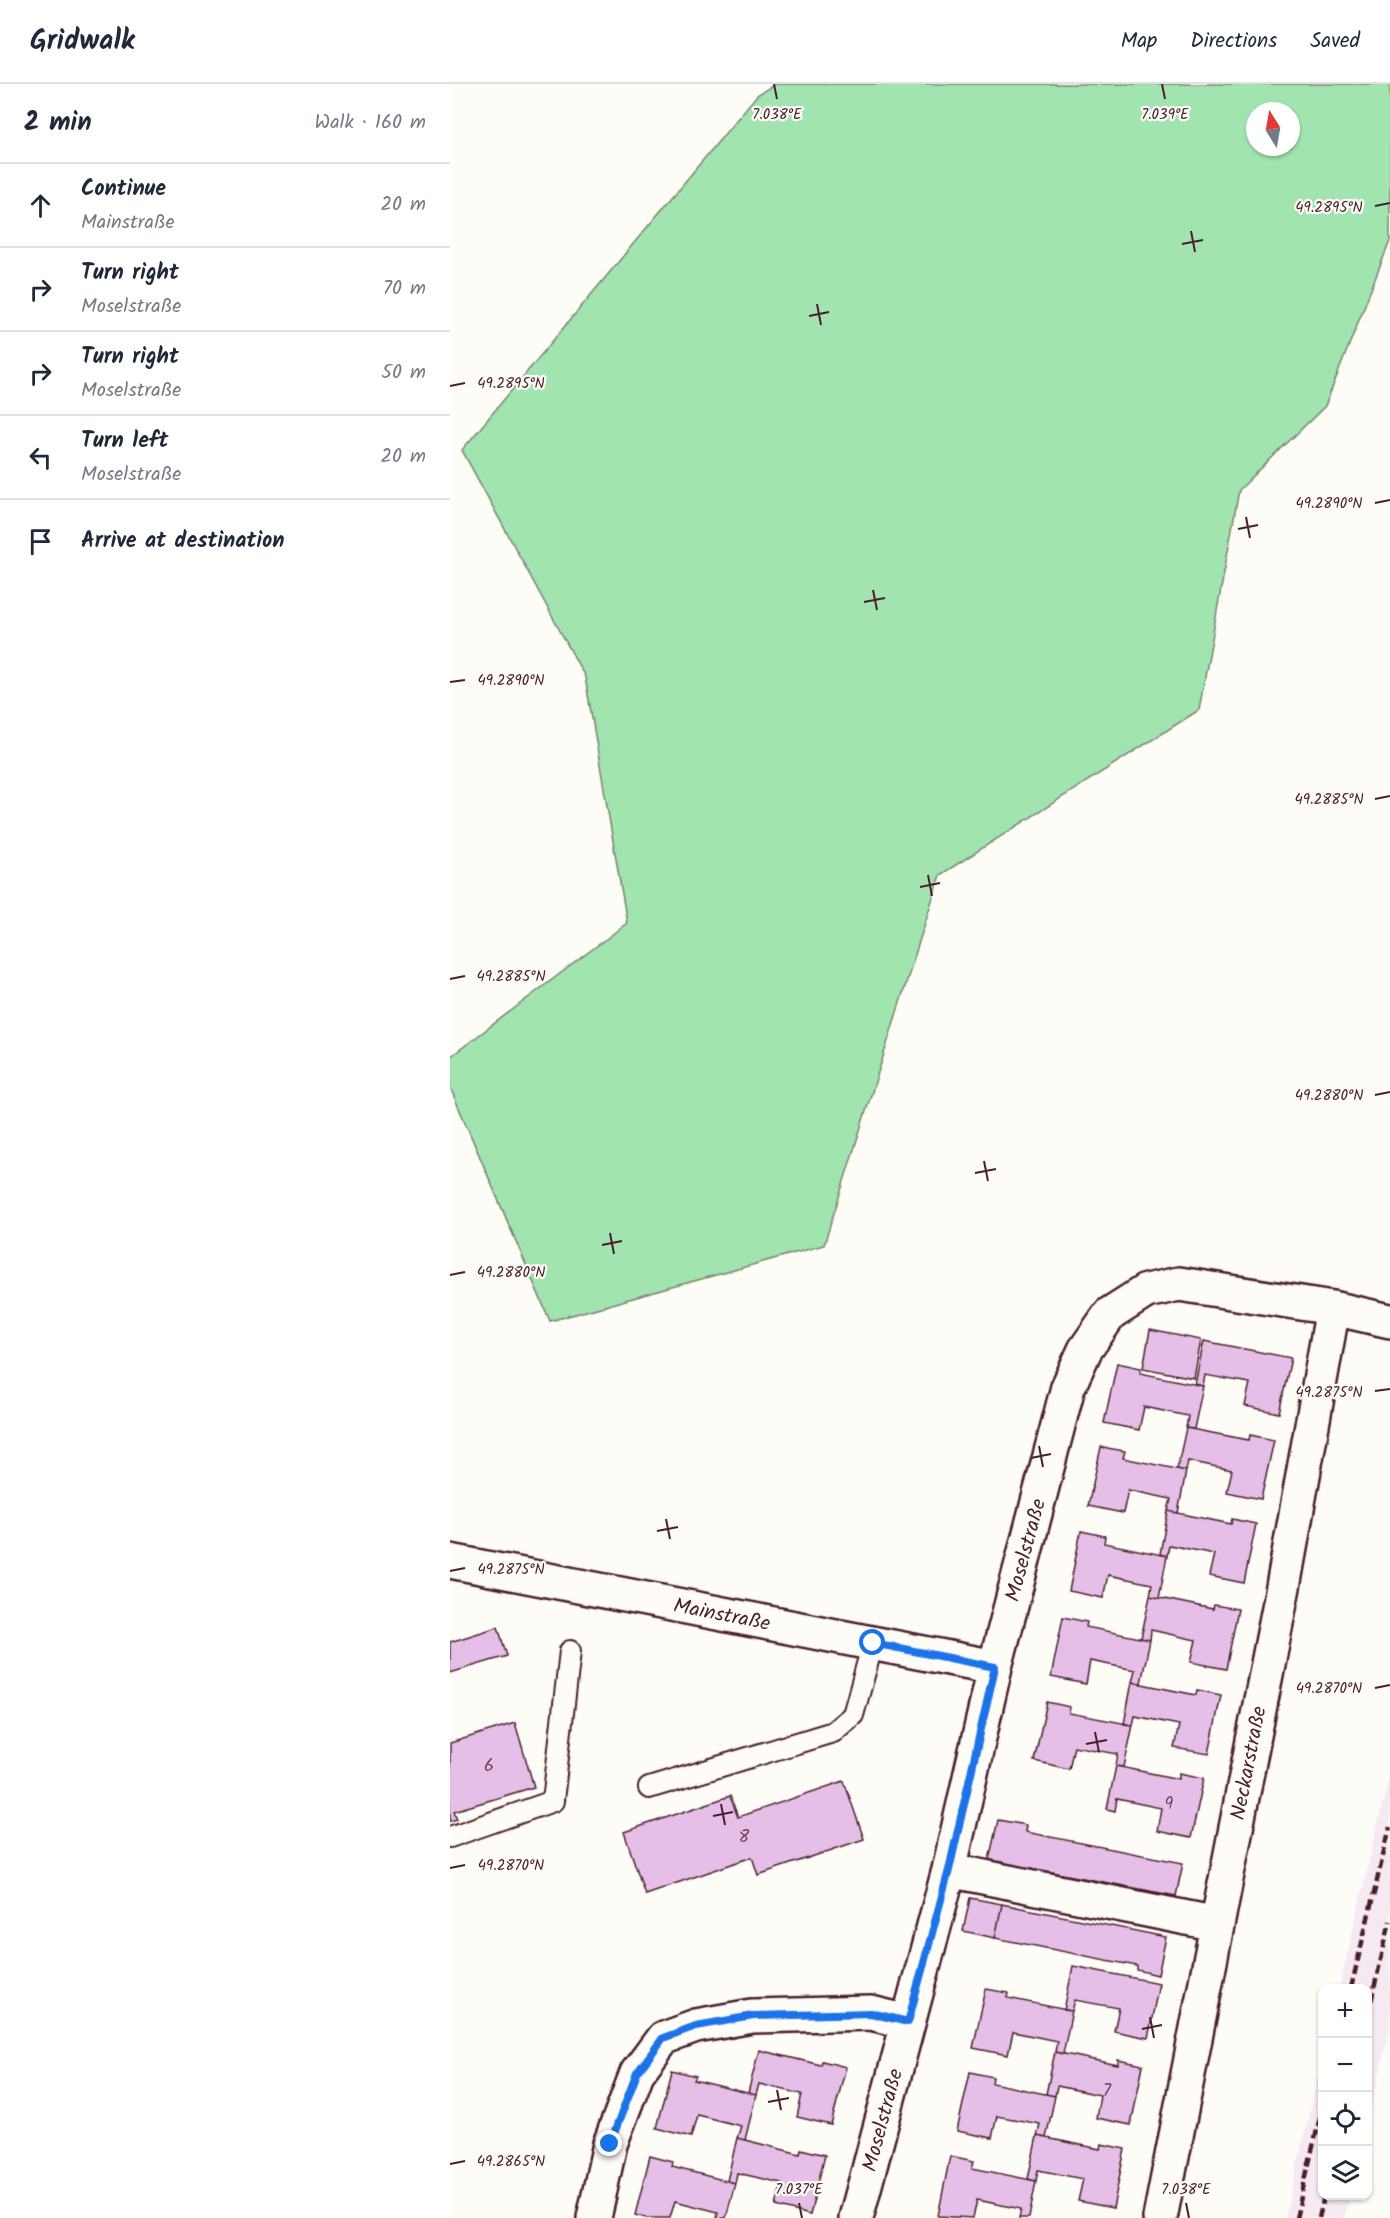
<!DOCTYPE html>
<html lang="en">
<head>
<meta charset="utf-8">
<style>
	:root { --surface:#fff; --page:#f2f2f3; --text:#1f2937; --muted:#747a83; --line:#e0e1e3 }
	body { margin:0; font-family:Kalam,sans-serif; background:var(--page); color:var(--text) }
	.controls { position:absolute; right:18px; bottom:18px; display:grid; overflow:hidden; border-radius:12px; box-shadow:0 2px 4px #0004 }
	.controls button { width:54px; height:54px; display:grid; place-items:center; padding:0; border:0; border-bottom:2px solid var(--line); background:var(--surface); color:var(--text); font:30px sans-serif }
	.compass { position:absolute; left:796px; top:18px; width:54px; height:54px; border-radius:50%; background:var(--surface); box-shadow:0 2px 4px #0004; rotate:349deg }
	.stop { position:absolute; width:18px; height:18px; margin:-14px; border:4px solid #1a73e8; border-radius:50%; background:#fff }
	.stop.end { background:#1a73e8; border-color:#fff; box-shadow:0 2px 6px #0008 }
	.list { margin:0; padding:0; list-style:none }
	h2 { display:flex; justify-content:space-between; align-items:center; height:78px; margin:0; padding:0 24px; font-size:26px }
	h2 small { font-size:20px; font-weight:400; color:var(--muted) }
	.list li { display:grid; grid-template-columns:39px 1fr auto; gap:18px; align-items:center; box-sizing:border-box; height:84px; padding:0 24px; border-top:2px solid var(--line) }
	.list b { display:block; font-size:22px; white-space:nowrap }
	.list p { margin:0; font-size:20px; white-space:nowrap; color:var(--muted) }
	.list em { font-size:20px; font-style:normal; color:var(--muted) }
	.icon { flex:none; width:33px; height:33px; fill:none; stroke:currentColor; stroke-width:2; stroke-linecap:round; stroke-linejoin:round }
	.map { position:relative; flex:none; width:940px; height:2134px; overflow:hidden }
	header { display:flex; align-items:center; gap:36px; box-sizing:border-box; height:84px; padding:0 30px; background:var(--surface); border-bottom:2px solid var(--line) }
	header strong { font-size:28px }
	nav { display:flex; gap:33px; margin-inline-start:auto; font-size:21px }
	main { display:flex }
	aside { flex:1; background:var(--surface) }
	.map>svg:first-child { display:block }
	.built { fill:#f6eaf2 }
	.green { fill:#a1e4af; stroke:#76826d; stroke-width:1.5; fill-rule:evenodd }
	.building { fill:#e6bfe8; stroke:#4a1f2b; stroke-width:1.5 }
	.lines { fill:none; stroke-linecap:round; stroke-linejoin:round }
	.lane-casing { stroke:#4a1f2b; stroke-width:24 }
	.street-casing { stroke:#4a1f2b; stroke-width:38 }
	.lane { stroke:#fdfcf7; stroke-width:20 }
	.street { stroke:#fdfcf7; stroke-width:33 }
	.rail { stroke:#4a1f2b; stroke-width:4.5; stroke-dasharray:9 4.5; stroke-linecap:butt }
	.route { stroke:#1a73e8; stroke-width:8 }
	.ticks { fill:none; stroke:#4a1f2b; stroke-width:2 }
	.labels { text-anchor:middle; stroke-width:4.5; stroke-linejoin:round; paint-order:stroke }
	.number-label { font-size:18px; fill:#71475a }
	.street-label { font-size:21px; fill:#4a1f2b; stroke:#fdfcf7 }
	.ticks-label { font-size:15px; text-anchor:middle; fill:#4a1f2b; stroke:#fdfcf7; stroke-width:4.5; stroke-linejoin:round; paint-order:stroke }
</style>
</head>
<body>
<header>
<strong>Gridwalk</strong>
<nav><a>Map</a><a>Directions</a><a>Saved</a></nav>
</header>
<main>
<aside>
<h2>2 min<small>Walk · 160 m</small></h2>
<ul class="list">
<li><svg class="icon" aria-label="ahead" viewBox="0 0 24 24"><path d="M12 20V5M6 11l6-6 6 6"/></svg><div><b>Continue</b><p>Mainstraße</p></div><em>20 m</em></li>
<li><svg class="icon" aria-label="right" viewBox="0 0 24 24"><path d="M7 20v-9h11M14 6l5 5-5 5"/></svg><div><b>Turn right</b><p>Moselstraße</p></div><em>70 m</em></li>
<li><svg class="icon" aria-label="right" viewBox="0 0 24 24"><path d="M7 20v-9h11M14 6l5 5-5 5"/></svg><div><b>Turn right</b><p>Moselstraße</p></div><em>50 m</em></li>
<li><svg class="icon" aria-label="left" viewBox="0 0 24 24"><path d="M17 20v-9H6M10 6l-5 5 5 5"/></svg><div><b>Turn left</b><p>Moselstraße</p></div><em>20 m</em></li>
<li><svg class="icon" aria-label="arrive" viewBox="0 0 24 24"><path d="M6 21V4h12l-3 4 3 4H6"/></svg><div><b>Arrive at destination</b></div></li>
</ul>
</aside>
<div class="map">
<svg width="940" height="2134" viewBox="0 0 940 2134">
	<rect width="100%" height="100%" fill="#fdfcf7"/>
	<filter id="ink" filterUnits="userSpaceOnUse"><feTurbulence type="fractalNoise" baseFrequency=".0167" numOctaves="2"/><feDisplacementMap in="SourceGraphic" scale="12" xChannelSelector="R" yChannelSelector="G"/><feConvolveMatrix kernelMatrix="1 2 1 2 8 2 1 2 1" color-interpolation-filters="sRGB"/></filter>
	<g filter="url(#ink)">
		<path class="built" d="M940,1688V1944L918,2038V1904H889Z
			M872,1974V2112H900L894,2134H835Z"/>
		<path class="green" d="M325,0H940V157L875,322L789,406L749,626L490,791L374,1161L100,1237L0,1003V973L177,839L135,593L12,366L307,11ZM805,27H841V63H805Z"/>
		<path class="building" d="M700,1246L751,1256L744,1294L693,1284Z
			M754,1257L841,1274L829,1329L795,1322L800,1299L755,1291L753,1302L745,1300Z
			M667,1279L691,1284L690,1289L753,1302L744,1345L736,1344L738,1332L694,1323L689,1346L654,1339Z
			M736,1344L799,1356L800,1351L824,1356L811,1415L777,1408L782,1386L738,1377L736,1387L727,1385Z
			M651,1363L675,1367L673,1374L736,1387L728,1429L718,1427L721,1415L678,1406L673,1429L638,1422Z
			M718,1427L781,1440L782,1435L806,1440L794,1499L759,1492L764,1470L719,1461L717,1472L710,1470Z
			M631,1447L655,1452L654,1459L717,1472L709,1514L700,1512L702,1500L658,1491L653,1514L619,1507Z
			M700,1512L763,1525L764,1521L788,1525L776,1585L741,1578L746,1556L701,1546L700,1556L691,1554Z
			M613,1533L637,1538L636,1543L700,1556L691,1599L682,1598L685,1586L640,1577L636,1600L601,1593Z
			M48,1543L57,1572L0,1589V1558Z
			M682,1598L746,1611L747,1606L771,1611L759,1670L724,1664L729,1641L685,1632L683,1641L674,1640Z
			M597,1618L620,1623L619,1629L683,1641L674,1683L666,1682L668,1670L624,1662L619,1685L584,1677Z
			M65,1639L84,1703L4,1727L7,1735L0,1737V1659Z
			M666,1682L729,1695V1689L754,1694L741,1754L707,1747L711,1724L667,1715L665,1727L657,1725Z
			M394,1697L414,1755L308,1791L302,1773L195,1810L174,1748L280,1712L288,1733Z
			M548,1736L576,1741L575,1748L733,1779L726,1812L539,1776Z
			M520,1814L552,1820L545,1854L513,1847Z
			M552,1820L716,1853L708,1891L687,1886V1882L545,1854Z
			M623,1882L709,1899L698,1954L664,1947L669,1924L625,1916L622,1927L614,1926Z
			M536,1905L559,1909L558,1914L622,1927L613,1970L605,1968L607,1957L563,1948L558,1971L523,1964Z
			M309,1966L371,1981L372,1977L396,1983L381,2041L347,2033L352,2010L309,2000L306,2011L298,2009Z
			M605,1968L668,1981V1976L693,1981L681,2041L646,2034L650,2011L607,2002L605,2012L596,2010Z
			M222,1986L246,1992L244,1996L306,2011L295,2056L287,2054L291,2042L247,2031L241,2053L207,2044Z
			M520,1988L543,1993L542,1999L605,2012L596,2054L587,2052L590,2040L547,2032L542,2054L507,2047Z
			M587,2052L650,2065L651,2060L675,2065L663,2124L628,2117L633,2095L588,2086L586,2097L578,2095Z
			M287,2054L350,2070L351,2065L375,2071L360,2131L326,2122L332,2099L287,2089L285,2099L277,2097Z
			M200,2072L223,2078L222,2083L285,2099L276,2134H267L268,2128L225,2117L220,2134H196L185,2131Z
			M500,2072L524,2077L522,2084L586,2097L579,2134H569L571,2125L527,2116L523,2134L488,2132Z"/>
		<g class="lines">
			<g class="lane-casing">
				<path id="lane" d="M199,1704L383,1648L403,1631L423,1559
					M0,1753L103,1717L120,1567"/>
			</g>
			<g class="street-casing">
				<path id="street" d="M0,1477L545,1583
					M499,1786L767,1840
					M144,2134L160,2060L187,1989L213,1954L246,1942L302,1932L421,1929L458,1938
					M406,2134L499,1786L545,1583L618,1303L635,1266L660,1230L696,1207L729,1200L883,1224L940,1237
					M710,2134L833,1503L883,1224"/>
			</g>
			<use href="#lane" class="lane"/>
			<use href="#street" class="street"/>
			<path class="rail" d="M901,1904L940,1743
				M918,1930L940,1837
				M846,2134L872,2025
				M869,2134L874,2112"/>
		</g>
	</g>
	<g class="lines" filter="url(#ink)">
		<path class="route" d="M160,2060L187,1989L213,1954L246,1942L303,1932L421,1929L458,1938L499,1786L545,1583L423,1559"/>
	</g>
	<path class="ticks" d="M324,0L327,15M712,0L715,15M925,122L940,119M741,147L745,168M732,160L753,156M367,220L371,241M359,232L379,228M0,302L15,299M925,419L940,416M796,433L800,454M788,445L808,441M423,506L427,526M414,518L435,514M0,598L15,596M925,715L940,712M478,791L482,812M470,803L490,799M0,895L15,892M925,1011L940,1008M534,1077L538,1097M525,1089L546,1085M160,1149L164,1170M152,1161L172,1157M0,1191L15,1188M925,1307L940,1305M589,1362L593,1383M581,1374L601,1370M216,1435L220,1455M207,1447L228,1443M0,1487L15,1484M925,1604L940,1601M645,1648L649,1668M636,1660L657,1656M271,1720L275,1741M263,1732L283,1728M0,1784L15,1781M700,1933L704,1954M692,1945L712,1941M327,2006L331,2026M318,2018L339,2014M0,2080L15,2077M349,2119L352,2134M736,2119L739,2134"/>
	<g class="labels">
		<g class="number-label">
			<text x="39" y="1687">6</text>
			<text x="719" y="1725">9</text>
			<text x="294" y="1758">8</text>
			<text x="657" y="2012">7</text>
		</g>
		<g class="street-label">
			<text transform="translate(575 1466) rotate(-75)" y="7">Moselstraße</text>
			<text transform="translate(272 1530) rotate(11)" y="7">Mainstraße</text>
			<text transform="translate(798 1679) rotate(-79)" y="7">Neckarstraße</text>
			<text transform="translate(432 2036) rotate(-75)" y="7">Moselstraße</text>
		</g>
	</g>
	<g class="ticks-label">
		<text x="327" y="35">7.038°E</text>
		<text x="715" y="35">7.039°E</text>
		<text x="879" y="128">49.2895°N</text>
		<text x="61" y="304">49.2895°N</text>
		<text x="879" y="424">49.2890°N</text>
		<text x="61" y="601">49.2890°N</text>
		<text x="879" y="720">49.2885°N</text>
		<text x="61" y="897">49.2885°N</text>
		<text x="879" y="1016">49.2880°N</text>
		<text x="61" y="1193">49.2880°N</text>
		<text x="879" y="1313">49.2875°N</text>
		<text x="61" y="1490">49.2875°N</text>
		<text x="879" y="1609">49.2870°N</text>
		<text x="61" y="1786">49.2870°N</text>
		<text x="61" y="2082">49.2865°N</text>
		<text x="349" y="2110">7.037°E</text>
		<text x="736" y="2110">7.038°E</text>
	</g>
</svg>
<div class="controls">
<button>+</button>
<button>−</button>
<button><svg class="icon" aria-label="locate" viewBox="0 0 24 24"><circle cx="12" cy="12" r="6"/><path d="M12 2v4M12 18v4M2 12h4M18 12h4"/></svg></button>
<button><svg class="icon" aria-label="layers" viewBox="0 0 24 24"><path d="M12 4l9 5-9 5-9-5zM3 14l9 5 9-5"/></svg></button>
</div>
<svg class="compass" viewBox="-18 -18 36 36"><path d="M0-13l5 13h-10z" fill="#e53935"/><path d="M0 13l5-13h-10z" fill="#747a83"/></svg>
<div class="stop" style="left:423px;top:1559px"></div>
<div class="stop end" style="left:160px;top:2060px"></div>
</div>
</main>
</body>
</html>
